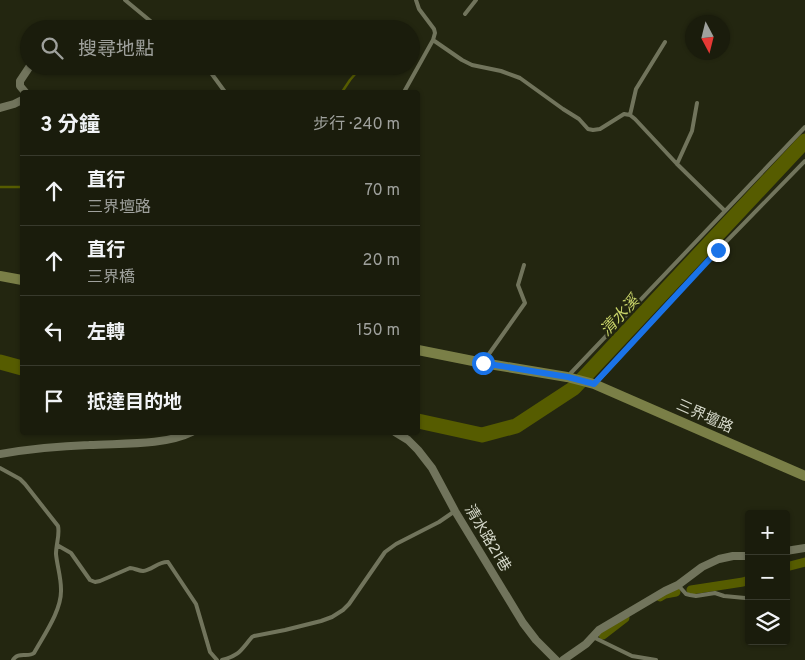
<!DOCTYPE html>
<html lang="zh-TW">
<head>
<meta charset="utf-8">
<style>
	:root { --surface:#1a1c0c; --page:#232515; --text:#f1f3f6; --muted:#9fa19d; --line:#383a2d }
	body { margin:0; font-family:Overpass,"Noto Sans TC",sans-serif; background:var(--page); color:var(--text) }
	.controls { position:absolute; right:15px; bottom:15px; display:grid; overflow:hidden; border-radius:5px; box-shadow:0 1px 4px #0004 }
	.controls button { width:45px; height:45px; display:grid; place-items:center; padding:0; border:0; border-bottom:1px solid var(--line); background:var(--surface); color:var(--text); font:25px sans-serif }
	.compass { position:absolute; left:685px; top:15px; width:45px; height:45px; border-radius:50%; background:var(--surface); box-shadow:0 1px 4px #0004; rotate:173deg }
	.stop { position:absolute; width:15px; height:15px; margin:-11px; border:4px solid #1a73e8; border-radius:50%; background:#fff }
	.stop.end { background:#1a73e8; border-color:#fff; box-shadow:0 1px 5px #0008 }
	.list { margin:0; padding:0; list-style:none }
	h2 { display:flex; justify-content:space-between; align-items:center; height:65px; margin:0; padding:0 20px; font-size:21px }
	h2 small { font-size:16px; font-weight:400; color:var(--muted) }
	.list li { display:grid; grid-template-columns:32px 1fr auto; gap:15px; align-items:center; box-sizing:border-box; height:70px; padding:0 20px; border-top:1px solid var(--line) }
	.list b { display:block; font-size:19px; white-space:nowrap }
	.list p { margin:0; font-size:16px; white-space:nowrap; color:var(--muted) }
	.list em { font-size:16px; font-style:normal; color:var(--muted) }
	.icon { flex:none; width:28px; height:28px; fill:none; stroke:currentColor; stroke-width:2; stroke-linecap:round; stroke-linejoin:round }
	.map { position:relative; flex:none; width:805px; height:660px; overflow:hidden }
	.search { position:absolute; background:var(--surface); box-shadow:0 1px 4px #0004; left:20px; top:20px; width:400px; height:55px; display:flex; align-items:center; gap:12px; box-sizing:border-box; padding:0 18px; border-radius:28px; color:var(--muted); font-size:19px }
	.panel { position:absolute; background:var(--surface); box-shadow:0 1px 4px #0004; left:20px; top:90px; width:400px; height:345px; border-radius:5px }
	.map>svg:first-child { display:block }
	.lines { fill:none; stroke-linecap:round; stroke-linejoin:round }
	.stream { stroke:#565c00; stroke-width:2.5 }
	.canal { stroke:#565c00; stroke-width:9 }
	.river { stroke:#565c00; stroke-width:15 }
	.lane { stroke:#71745c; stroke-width:4 }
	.street { stroke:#71745c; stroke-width:8 }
	.secondary { stroke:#7a7f47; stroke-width:10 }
	.route { stroke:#1a73e8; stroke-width:6 }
	.labels { text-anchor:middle; stroke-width:4.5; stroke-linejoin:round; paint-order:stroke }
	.street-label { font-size:15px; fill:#d5d8ca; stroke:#232610 }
	.water-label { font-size:16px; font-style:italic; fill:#c9d469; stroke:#232610 }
</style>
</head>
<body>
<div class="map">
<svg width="805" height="660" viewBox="0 0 805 660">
	<rect width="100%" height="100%" fill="#232610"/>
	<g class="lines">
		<path class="stream" d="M342,92L350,80L362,66
			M0,187H22"/>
		<path class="canal" d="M786,567L805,562
			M691,590L743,582L749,580
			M660,597L665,594L676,592
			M603,635L625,618"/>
		<path class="river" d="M0,362L22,368
			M418,421L482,435L516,426L574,388L805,141"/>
		<path class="lane" d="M125,0L160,29
			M465,14L476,0
			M433,40L462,60L472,65L501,71L520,78L563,109L579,119L588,129L593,130L600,129L624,114L630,115L635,119L677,164L725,211
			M206,66L225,92
			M404,92L433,40L435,33L434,29L419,9L416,0
			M630,115L636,89L665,42
			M677,164L692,131L697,103
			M484,361L525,303L518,285L524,265
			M569,375L805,127
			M596,383L718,250L805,161
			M0,468L20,479L25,484L58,526C60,535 56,544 56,554C57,565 61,577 61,589C62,610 44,635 34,653C28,658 18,651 13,660
			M57,545L71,553L90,580L95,582L100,581L130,568C134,568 139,571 143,571C152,570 159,561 168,562L196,604L210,652L217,660
			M678,585L686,594L690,595L696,596L715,593L724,596L745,598L749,596
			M786,605L788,607
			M593,637L632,656L656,660
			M222,660C240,655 240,651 252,637L254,636L285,630L321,621L332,617L343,610L349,604L385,552L396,544L439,522L455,511"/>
		<path class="street" d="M25,92L20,86V81L30,66
			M0,108L14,104L22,100
			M395,432L408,440L418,450L432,468L455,511L523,623L536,640L556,660
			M0,454C29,449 59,446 89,445C120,443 164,446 192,432
			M786,551L805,548
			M563,660L586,644L599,630L665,591L678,585L702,567L719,559L733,556H749"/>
		<path class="secondary" d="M0,276L22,280
			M418,350L483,363L567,377L594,384L805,476"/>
	</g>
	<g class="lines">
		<path class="route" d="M483,363L568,377L594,384L718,250"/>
	</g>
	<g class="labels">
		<g class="street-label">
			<text transform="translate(705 416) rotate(24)" y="5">三界壇路</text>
			<text transform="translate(488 538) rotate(59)" y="5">清水路21巷</text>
		</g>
		<g class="water-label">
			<text transform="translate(619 315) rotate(-47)" y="6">清水溪</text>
		</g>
	</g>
</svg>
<div class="controls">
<button>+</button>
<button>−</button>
<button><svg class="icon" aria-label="layers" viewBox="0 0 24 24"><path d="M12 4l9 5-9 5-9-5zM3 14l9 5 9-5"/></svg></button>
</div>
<svg class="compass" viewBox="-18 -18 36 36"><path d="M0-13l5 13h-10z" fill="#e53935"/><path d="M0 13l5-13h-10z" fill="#9fa19d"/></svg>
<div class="stop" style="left:483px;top:363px"></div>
<div class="stop end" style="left:718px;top:250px"></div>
<div class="search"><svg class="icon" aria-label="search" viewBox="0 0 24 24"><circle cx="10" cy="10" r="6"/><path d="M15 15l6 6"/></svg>搜尋地點</div>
<section class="panel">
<h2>3 分鐘<small>步行 · 240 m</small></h2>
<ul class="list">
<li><svg class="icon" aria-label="ahead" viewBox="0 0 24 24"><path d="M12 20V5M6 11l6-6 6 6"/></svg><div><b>直行</b><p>三界壇路</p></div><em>70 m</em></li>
<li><svg class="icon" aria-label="ahead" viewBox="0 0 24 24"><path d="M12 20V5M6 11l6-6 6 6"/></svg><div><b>直行</b><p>三界橋</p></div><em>20 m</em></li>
<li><svg class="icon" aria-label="left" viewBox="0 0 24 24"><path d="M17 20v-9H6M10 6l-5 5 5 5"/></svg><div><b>左轉</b></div><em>150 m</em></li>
<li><svg class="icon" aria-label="arrive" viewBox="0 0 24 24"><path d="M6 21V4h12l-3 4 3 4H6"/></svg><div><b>抵達目的地</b></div></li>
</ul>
</section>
</div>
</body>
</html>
